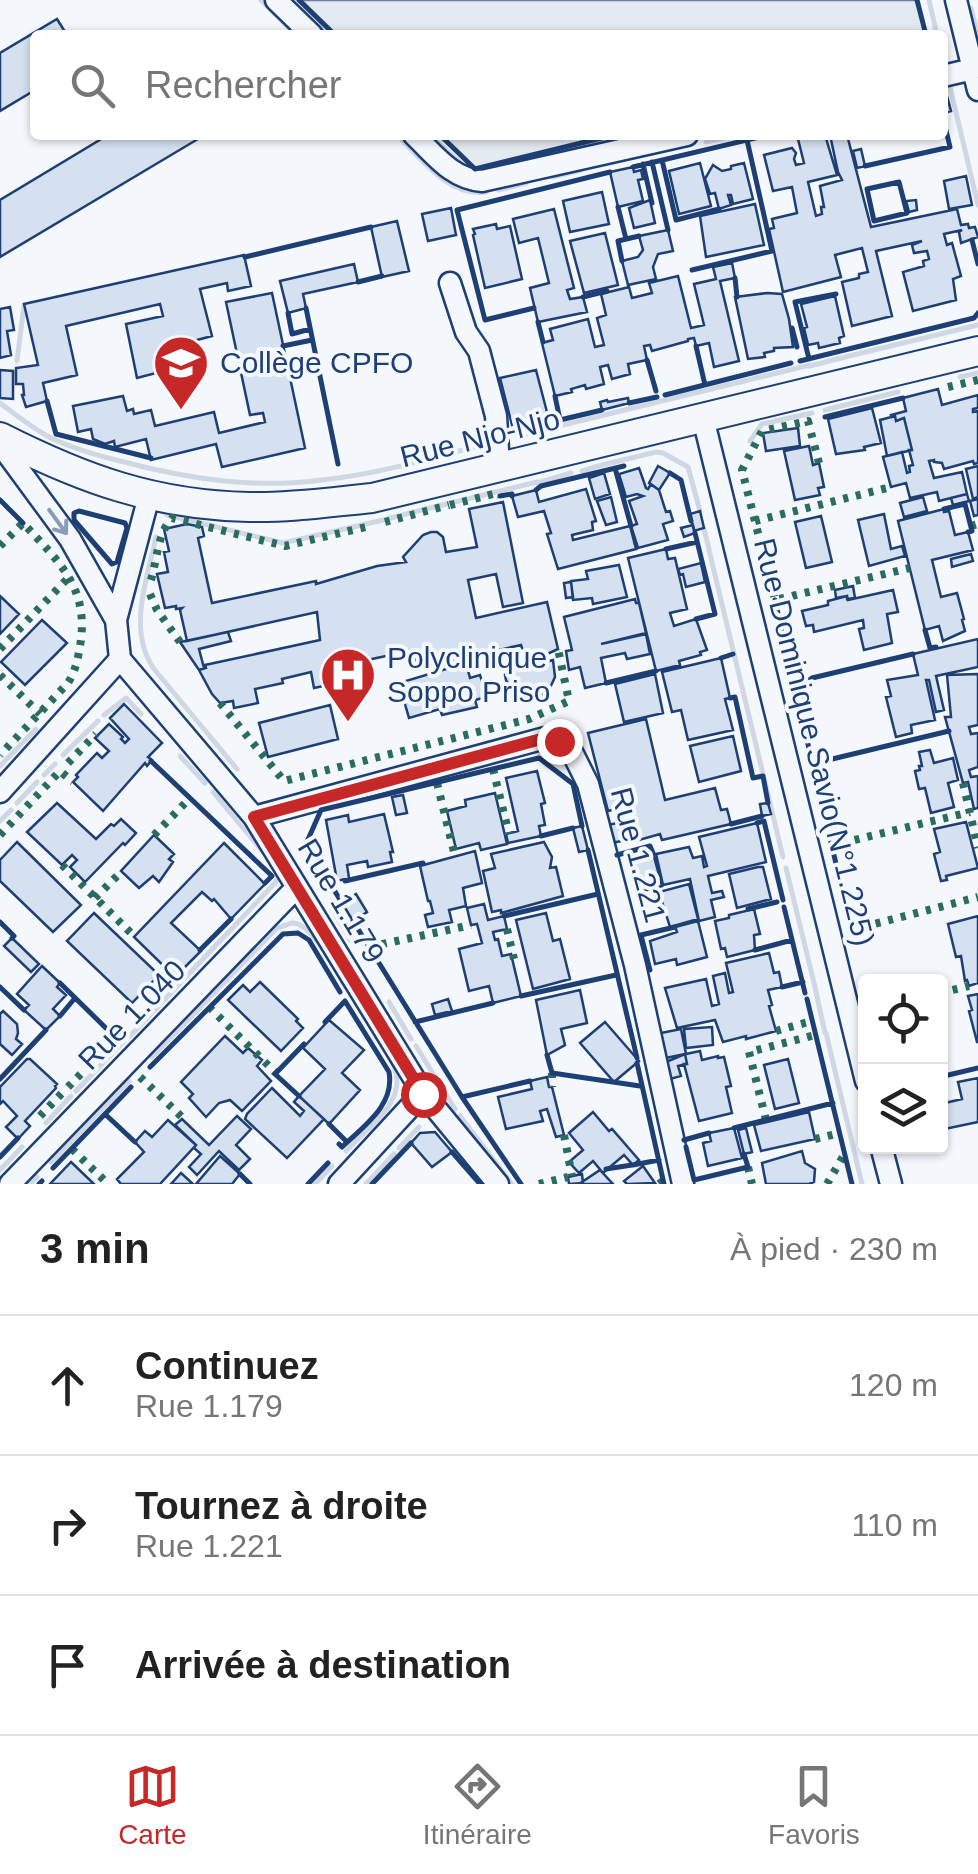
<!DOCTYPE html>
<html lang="fr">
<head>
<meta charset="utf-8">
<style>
	:root { --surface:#fff; --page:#f2f2f2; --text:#222; --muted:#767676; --line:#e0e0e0; --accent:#c62828 }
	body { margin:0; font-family:Helvetica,sans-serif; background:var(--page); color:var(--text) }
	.controls { position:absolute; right:30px; bottom:30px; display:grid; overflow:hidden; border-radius:10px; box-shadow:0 2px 8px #0004 }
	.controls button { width:90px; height:90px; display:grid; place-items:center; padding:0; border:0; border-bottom:2px solid var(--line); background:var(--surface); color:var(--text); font:50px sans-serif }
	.stop { position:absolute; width:30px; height:30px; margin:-22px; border:8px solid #c62828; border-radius:50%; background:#fff }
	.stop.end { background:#c62828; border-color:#fff; box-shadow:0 2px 10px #0008 }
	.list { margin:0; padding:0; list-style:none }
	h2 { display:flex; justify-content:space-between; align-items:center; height:130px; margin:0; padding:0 40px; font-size:42px }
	h2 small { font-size:32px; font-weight:400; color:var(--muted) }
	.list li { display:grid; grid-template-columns:65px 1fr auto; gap:30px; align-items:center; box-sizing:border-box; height:140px; padding:0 40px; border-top:2px solid var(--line) }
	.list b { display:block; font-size:38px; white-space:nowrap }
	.list p { margin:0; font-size:32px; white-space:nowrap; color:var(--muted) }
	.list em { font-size:32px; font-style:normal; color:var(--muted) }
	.icon { flex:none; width:55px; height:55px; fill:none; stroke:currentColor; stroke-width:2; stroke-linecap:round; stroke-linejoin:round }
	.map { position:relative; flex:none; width:978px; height:1184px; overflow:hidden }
	.search { position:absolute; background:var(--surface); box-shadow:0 2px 8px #0004; left:30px; right:30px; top:30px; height:110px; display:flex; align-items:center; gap:25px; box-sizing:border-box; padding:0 35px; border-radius:10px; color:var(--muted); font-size:38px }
	.sheet { height:550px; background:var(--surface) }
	nav { display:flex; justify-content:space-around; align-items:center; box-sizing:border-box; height:140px; border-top:2px solid var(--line); background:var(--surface); font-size:28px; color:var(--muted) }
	nav a { display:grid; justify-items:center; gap:5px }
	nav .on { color:var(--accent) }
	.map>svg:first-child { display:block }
	.green { fill:#e3e9f0; stroke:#687fa3; stroke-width:2.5 }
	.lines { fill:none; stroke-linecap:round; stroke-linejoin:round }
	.stream { stroke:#cfd7e4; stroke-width:5 }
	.building { fill:#d5e0f0; stroke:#1d3f73; stroke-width:2.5 }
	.minor-casing { stroke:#1d3f73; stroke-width:25 }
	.major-casing { stroke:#1d3f73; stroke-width:32 }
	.minor { stroke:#f4f7fb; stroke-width:20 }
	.major { stroke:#f4f7fb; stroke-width:28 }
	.hedge { stroke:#2c6c60; stroke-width:8; stroke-dasharray:5 8; stroke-linecap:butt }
	.wall { stroke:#1d3f73; stroke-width:5 }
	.oneway { stroke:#889bb7 }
	.route { stroke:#c62828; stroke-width:12 }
	.labels { text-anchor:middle; stroke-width:8; stroke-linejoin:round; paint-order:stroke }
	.poi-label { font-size:30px; fill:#1d3f73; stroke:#f4f7fb; text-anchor:start }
	.street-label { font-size:30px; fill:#1d3f73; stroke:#f4f7fb }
</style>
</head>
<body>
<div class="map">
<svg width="978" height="1184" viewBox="0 0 978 1184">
	<rect width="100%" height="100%" fill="#f4f7fb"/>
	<path class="green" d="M299,0H917L926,35H335Z
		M440,135H614L475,169Z"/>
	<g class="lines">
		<path class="stream" d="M261,0L292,31
			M293,0L328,35
			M929,0L937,35
			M971,8L978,36
			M943,60V64
			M943,89L950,87L978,205
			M397,135C421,158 449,198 486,192
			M430,135L464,166
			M706,142L732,136
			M474,170L638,135
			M553,177L581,170
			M499,190L526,183
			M849,356L978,325
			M17,361L24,305
			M810,366L849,356
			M960,377L978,373
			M740,382L810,365
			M0,403C16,415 32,428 51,438C74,449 99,456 124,462C189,479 255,489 322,480C378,474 433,458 488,443
			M825,410L898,392
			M526,434L740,382
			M750,441L762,424L812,413
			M656,452L663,453L688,467L700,511
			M602,465L656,452
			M582,471L602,465
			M537,483L571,473
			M422,510L537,482
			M167,515L283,543L383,520
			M383,520L422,510
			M704,529L709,549
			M156,537C147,579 127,630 154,669L237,769
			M709,550L721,600
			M721,600L783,857
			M104,715L126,698L141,714
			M63,755L98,721
			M180,756L205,783
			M0,766L36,729
			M44,775L55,764
			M213,792L269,859
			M17,803L37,782
			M0,821L11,810
			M786,868L816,991
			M332,909L351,941
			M816,992L825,1033
			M389,1002L411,1039
			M826,1033L862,1184
			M130,1036L275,883L280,873
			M416,1046L455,1109
			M152,1057L277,928C283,927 288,923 293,923C313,924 336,971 345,986
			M76,1091L124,1041
			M460,1116L512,1184
			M46,1123L71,1096
			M399,1148L419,1127
			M346,1151C365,1130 404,1104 396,1073C391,1053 374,1033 364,1016
			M51,1162L129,1081
			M0,1170L22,1147
			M30,1184L37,1177
			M315,1184L332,1166
			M366,1184L394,1154"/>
	</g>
	<path class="building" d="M57,19L67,35H35V90L0,111V53Z
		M946,92L951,111L943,113V93Z
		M108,135H195L198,139L0,257V200Z
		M797,135H825L837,175L808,182L816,216L822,214L821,207H824L820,186L842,180L838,172L830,135H847L871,227L957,209L961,225L968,224L969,228L975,227L978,237L961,243L959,232L962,230L944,234L947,245L952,243L961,276L953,279L956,300L913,311L903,272L924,266L923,261L929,259L927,251L914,253L912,245L922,241L876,251L892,316L852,326L842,282L859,278V274L868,272L862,248L835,255L841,277L783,292L769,229L774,228L772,219L797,213L792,187L773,191L764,155L792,148L796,153L794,159L796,165L804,163Z
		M861,149L865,166L857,168L853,151Z
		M700,163L711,206L679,214L669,171Z
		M744,163L753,199L733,204L731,195H728L731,205L719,209L715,193L710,194L705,179L713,165L722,171L731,169V166Z
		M633,167L634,172L641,170L643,179L638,180L643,201L618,207L610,172Z
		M966,176L972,205L949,209L944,181Z
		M602,192L609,224L570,232L563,201Z
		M650,200L655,223L634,228L629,208Z
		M916,200L917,210L909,212L906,201Z
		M755,204L764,245L706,257L700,216Z
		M451,208L456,235L428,241L422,214Z
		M554,209L574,288L567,290L570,299L583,297L587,312L538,322L530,288L549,283L538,238L519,243L513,219Z
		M397,221L409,271L382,277L371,227Z
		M496,224L497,229L510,226L522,279L485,288L473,235L475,234L473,229Z
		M668,230L673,251L658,254L653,267L656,279L628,285L622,261L638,257L643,250L639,236Z
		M605,233L618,285L584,293L570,241Z
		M244,255L251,286L228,291L227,283L200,289L212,336L197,340L202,361L137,378L126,324L163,316L160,304L66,326L77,375L43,383L47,401L26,407L22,395H24L23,384H16V368L38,365L24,304Z
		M732,263L735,278L720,281L739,361L714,367L709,343L696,346L694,338L688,339V341L652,351L650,345L644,346L647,360L628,364L630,374L612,379L608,365L600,367L604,384L586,389L585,385L571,389L572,392L555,396L542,343L553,340L550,329L588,319L595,347L604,345L597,318L606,315L601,294L629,287L632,298L652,293L649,283L678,276L691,328L704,325L694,284L716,279L713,267Z
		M354,264L358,282L303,294L306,308L288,313L280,281Z
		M272,293L305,448L222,467L216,444L151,460L146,439L115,447L114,441L105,444L93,439L91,429L78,432L73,406L123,396L127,411L133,409L134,414L151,410L155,426L214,412L219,433L265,422L263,413L250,415L226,302Z
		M767,293L782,294L789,319L793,347L774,348V351L764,353L765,357L748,359L735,297Z
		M835,296L844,336L839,338L840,343L819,348L818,343L808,345L804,328L807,327L801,304Z
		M10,307L14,330L7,331L11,355L0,358V309Z
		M0,370L13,371V399L0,398Z
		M536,370L548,416L512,425L500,378Z
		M938,389L942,405L978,395V408L973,409V412L978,411V463L974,464L973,461L944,469L942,463L934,462V460L929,461L934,478L962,472L967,494L939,501L937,492L910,498L906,483L891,487L883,457L902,452L907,473L910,472L909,466L913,465L909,450H912L904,418L896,421L895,416L892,417L891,415L906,411L903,398Z
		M628,398L629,403L602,410L600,402L607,400L608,402Z
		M872,408L881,443L864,447L865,450L836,454L828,419Z
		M895,416L896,421L904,418L912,450L887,456L880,420Z
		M798,428L800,446L766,451L763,433Z
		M809,446L813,465L819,463L824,487L818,488L820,495L795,500L784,451Z
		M658,466L670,473L659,490L649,483Z
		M978,466V497L973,499L966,469Z
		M639,468L646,488L648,489L651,484L659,490L666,512L670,511L673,521L663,524L668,540L638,548L631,526L637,524L629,501L643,496L637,494L626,497L619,474Z
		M604,473L610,494L595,499L589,478Z
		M586,489L596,521L592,522L593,530L572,535L573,540L630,526L636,549L558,569L547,534L551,533L544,511L518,517L512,496L536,490L539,502Z
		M967,494L969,501L953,505L951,498Z
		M611,497L617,522L606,525L597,501Z
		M923,497L927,511L904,517L900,503Z
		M978,499V515L974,516L970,501Z
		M503,502L523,603L503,607L496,574L468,580L476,618L547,602L558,649L545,655L549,661L553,660L555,677L549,690L540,696L530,697L520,695L511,689L506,680L505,675L509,674L513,660L523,651L521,645L418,668L414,650L358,662L361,678L314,688L311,672L282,679L283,683L255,689L258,703L234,708L233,701L220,703L212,694L199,670L206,668L205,665L320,640L317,612L187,641L180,610L182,608L176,609V606L165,608L157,574L168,572L164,552L169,551L164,529L187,524L202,527L204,536L198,538L212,603L316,581V584L377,566L406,562L403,557L423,535L431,532H437L443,537L446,552L477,547L469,509Z
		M944,509V512L949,511L955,535L968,532L973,550L932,560L941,597L957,593L964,619L962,620L965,631L943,641L939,626L925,630L898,521Z
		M700,511L704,528L694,531L690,514Z
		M884,514L891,549L902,546L905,556L869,566L858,520Z
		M821,516L832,562L806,568L795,522Z
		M693,525L695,533L684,537L681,528Z
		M666,549L668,559L675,558L687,609L670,613L674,626L696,619L707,650L700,652L701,655L679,661L680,665L656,671L628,558Z
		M971,554L973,561L952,567L951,559Z
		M701,563L705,582L686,587L683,574L680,575L678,569Z
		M619,565L627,597L593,604L592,598L573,600L571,581L588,579L586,571Z
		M571,582L573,597L566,598L564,583Z
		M853,586L855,598L847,599V596L836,598L835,590Z
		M893,590L898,612L887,614L892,643L864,650L859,629L864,628L863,620L814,632L813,625L806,626L802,611L828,605V601L847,596L848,600Z
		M0,596L19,614L0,634Z
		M635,599L636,603H639L646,633L601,644L646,634L650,654L627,659L625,653L601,658L606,683L585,688L580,667L569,670L566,651L572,650L564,617Z
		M42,620L67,643L25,685L1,662Z
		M228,632L231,641L199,649L204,668L199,670L180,642Z
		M978,639V667L936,676L944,710L936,712L929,680H926L935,720L911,725L912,733L896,737L886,697L891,696L887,680L918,675L913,654Z
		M721,658L730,698L725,699L733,730L688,740L681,710L672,712L662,672Z
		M466,663L470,678L480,675L487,697L475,700L477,707L442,715L440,709L409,718L399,683Z
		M655,674L663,713L624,722L615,684Z
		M978,674V725L969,727L971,734L978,733V767L969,770L971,777L978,776V808L974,809L968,782L963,783L945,717H951L947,675Z
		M812,678L814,684L795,689L793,682Z
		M124,704L162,743L148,757L152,760L147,766L145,763L103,811L73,782L78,777L76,775L97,753L102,758L109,751L95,738L109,724L123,737L121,739L125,743L129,739L110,718Z
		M330,705L338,739L268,757L259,723Z
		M646,719L665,800L715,788L721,810L727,809L731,824L662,840L660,834L632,842L624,807L608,811L588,733Z
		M733,736L741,771L699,782L690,746Z
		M930,750L934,763L953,758L958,780L948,783L954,807L931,813L925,788L919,789L915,771L920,770L919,766H922L919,752Z
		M537,771L545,803L541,804L545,825L539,826L541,836L508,843L506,834L518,831L506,778Z
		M495,793L507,844L481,850L479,843L456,849L447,811L466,806L465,800Z
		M403,795L407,813L396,815L392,797Z
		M57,803L96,839L111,824L114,826L121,819L136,833L125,845L123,843L85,882L70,867L77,860L72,855L62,865L27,832Z
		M768,803L771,814L762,816L760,804Z
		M384,814L393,852H390L392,862L368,867L367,861L347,865L349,878L337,881L326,820L348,815L349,822Z
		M966,822L978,868L946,876L947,880L941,881L934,854L940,852L934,829Z
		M618,823L622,841L611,843L607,825Z
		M757,823L766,862L708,876L712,893L722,891L724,897L711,900L715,917L699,921L690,879L663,885L656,854L689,847L693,858L702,856L704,867L707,866L699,837Z
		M582,826L588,850L579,852L573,828Z
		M154,835L174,854L169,859L173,862L159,882L153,876L139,888L121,871Z
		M17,842L81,905L53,932L0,881V860Z
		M544,842L552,857L550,868L556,867L563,896L501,913V910L492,912L483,871L495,868L491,854Z
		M224,843L265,884L231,919L214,899L212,901L202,892L171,923L201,951L175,977L134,937Z
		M475,851L482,883L463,888L466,906L449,910L452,922L428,927L425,915L433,913L430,901H428L420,866Z
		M653,853L662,886L640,892L630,858Z
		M758,867H763L771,899L737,908L729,874Z
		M689,884L698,919L670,927L659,892Z
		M356,894L367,912L353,921L342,903Z
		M484,904L488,920L504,916L507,929L493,932L495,940L498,939L502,956L511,954L521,996L493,1003L489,986L469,991L459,949L482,943L477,924L471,925L467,908Z
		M754,909L760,934L754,935L755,950L727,957L725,948L721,949L715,921L729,918V915Z
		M94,913L159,975L132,1003L67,941Z
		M546,913L553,941L560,939L570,979L533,989L516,920Z
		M978,916V983L969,986L967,980L965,981L961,956L956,957L948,924Z
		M698,921L707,957L677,965L676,959L655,964L650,941L677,932L675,927Z
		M12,938L39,964L31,972L4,946Z
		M769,953L774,973L779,972L782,987L768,990L772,1005L769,1006L776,1031L746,1039V1036L723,1042L715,1020L677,1028L665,988L706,979L712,1006L719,1004L713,976L725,973L729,993L733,992L726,963Z
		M42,966L60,983L57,987L66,995L53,1009L60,1016L46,1030L24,1010L29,1005L17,994Z
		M260,982L298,1019L296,1021L303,1028L281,1051L228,1000L243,985L250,992Z
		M580,990L587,1023L561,1029L565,1045L547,1055L536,1000Z
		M978,994V1042H977L969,1011L972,1010L968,996Z
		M448,999L452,1011L435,1015L432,1004Z
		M3,1011L17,1024L18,1033L16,1039L22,1044L12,1055L0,1044V1014Z
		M329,1020L364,1050L342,1073L360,1090L329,1124L299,1096L325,1069L303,1048Z
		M605,1022L639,1061L614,1082L580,1043Z
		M712,1027L713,1045L686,1048L684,1029Z
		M681,1029L686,1054L700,1051L702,1060L718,1056V1058L724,1057L731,1086L726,1087L732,1113L699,1121L684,1064H687L685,1054L661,1059L656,1034Z
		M225,1036L243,1053L248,1048L262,1060L257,1066L271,1081L242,1111L230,1100L219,1103L206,1117L189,1098L193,1094L181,1082Z
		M685,1054L687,1064L678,1066L681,1076L670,1079L666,1062Z
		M27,1059H30L57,1084L55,1086L56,1088L25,1121L30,1126L18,1139L6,1127L17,1116L3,1101L0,1104V1087Z
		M788,1059L799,1103L775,1109L764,1065Z
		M547,1077L549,1087H552L564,1135L556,1137L547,1109L540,1111L543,1121L506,1129L498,1097L532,1089L530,1081Z
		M978,1078V1122L940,1130V1089L945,1103L962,1099L958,1082Z
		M272,1088L300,1116L304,1111L294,1102L299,1096L324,1119L287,1158L245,1119L247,1114Z
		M593,1112L609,1131L612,1129L639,1160L633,1165L624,1155L603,1173L593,1161L579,1173L569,1162L583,1150L569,1133Z
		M809,1112L815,1139L761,1151L754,1125Z
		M237,1116L251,1129L236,1145L250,1159L239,1170L219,1151L197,1175L189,1167L201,1154L194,1148L196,1145L175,1125L182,1119L209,1145Z
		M168,1120L196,1145L160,1184H121L117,1179L144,1152L135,1142L145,1131L152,1137Z
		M734,1128L742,1158L708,1166L703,1143L711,1141L709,1133Z
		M746,1128L752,1152L744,1154L738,1130Z
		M435,1132L452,1152L432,1167L411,1143L420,1133Z
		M802,1151L805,1163L815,1169L814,1182L809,1184H766L762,1163Z
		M220,1156L240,1174L232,1184H196Z
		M71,1162L94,1184H50Z
		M643,1166L655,1183L627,1184L624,1181Z
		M600,1170L613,1184H584L582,1182Z
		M181,1173L193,1184H171Z
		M582,1174L583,1183L569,1184L568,1177Z"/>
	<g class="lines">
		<g class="minor-casing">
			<path id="minor" d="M276,0L312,35
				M956,0L978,90
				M943,76L973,69
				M414,135C435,155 452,179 482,181L687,135
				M450,283L466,332L479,351L496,416L499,467
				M703,418L866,1081
				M0,444L70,539L116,620
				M120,659L254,817L423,1093L498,1184
				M120,659L116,620L149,496
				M0,792L120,659
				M254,817L545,738L559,741L572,752L588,784L635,965L683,1184
				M881,1146L891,1184
				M10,1184L297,887
				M339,1184L423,1093"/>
		</g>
		<g class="major-casing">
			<path id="major" d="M0,437C83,479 154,505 249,507C290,508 331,502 372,498L978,351"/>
		</g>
		<use href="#minor" class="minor"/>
		<use href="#major" class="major"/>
		<path class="hedge" d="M948,387L978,380
			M819,463L808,421L762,431L742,470L775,600L910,568
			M450,505L497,493L500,496
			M755,521L891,487
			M385,522L449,505
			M971,526L978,524
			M0,546L23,523C59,562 90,588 80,646C78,659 75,672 68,683L0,755
			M151,580C157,560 158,532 172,518L285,546L370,526
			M150,594L157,610L180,642
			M0,649L69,577
			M0,675L40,714
			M220,703L284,781L529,719L569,701L558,649
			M68,763L96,734
			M493,769L509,834
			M437,783L455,856
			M963,783L978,848
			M0,835L60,771L73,782
			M154,835L190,798
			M842,843L970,812
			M62,865L134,936
			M95,898L122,871
			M863,927L978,897
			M507,929L514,959
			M369,947L471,925
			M940,993L969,986
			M209,1007L276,1073
			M776,1031L812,1021
			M552,1073V1087
			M140,1077L187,1122
			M68,1087L116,1038
			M40,1116L64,1091
			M766,1120L749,1052L815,1035
			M564,1135L572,1176
			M815,1139L840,1133
			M72,1149L108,1184
			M748,1167L752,1184
			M539,1184L568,1177
			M659,1184L663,1181
			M827,1184L845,1153"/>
		<path class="wall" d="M299,0L335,35
			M917,0L926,35
			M440,135L475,169L614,135
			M662,160L676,220L719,209
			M652,162L668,230
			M643,164L652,203
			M865,166L950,147L943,118
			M633,167L768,135
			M899,182L907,213L874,221L867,189Z
			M618,207L626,239
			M972,240L978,264
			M245,257L371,227
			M622,261L618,241L639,236
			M692,270L772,251L747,140
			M735,278L737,297
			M358,282L382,276
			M583,297L607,291
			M306,308L338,464
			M534,308L485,320L457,210L610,172
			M288,313L292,334L310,329
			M538,322L543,342
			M792,328L797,347
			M283,346L312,340
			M696,346L705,385
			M809,359L795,302L836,294
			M647,360L656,391
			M800,361L974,318L978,313
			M665,395L791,363
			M555,396L560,420L602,410
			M47,401L56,434L151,458
			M629,403L657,397
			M825,417L903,398
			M615,468L631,526
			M670,473L681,480L691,521
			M536,490L541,486L624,466
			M500,496L512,494V496
			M0,500L23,523
			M944,509L965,504L972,531L968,532
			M79,511L125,523L127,528L117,562L112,564L74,520V513Z
			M695,533L715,614L696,619
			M666,549L697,542
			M775,600L793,682
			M925,630L930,648L936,647
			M721,658L733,654
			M812,678L913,654
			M606,683L656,671
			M795,689L845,902
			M730,698L735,697L753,778L763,776L768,803
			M828,760L949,731
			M151,761L272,876L265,883
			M757,823L764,821L783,900
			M731,824L762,816
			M541,836L573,828
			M588,850L637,1058
			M617,855L650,846L653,853
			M345,881L423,863
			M342,903L306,844L321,810L539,758L573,784L582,826
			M784,907L805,993
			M748,909L777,902
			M504,916L598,894
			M353,921L462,1097L521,1184
			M0,922L14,936L12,938
			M200,950L231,919
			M755,950L792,940
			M650,970L641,935L675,927
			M60,983L116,1038
			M0,987L24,1010
			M782,987L803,982
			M521,996L616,975
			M807,999L852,1184
			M60,1016L75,998
			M325,1022L345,1001L389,1072C395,1105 364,1126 342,1147L339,1144
			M415,1022L493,1003
			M547,1055L552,1073L640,1086
			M637,1063L664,1184
			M150,1067L283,934L298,933L309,940L340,992
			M940,1077L978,1068
			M0,1079L46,1030
			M299,1096L275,1074L304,1044
			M462,1097L530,1081
			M105,1114L135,1142
			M329,1124L347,1142
			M734,1128L833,1103
			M684,1140L709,1133
			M686,1147L694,1180L748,1167L744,1154
			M452,1152L480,1184
			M0,1157L18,1138
			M633,1165L659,1160
			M53,1168L131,1087
			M606,1169L632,1165
			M240,1174L250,1184
			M39,1184L42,1181
			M308,1184L328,1163
			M372,1184L411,1143"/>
	</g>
	<defs><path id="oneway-shaft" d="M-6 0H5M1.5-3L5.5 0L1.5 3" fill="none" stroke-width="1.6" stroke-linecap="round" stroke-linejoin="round" transform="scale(2.5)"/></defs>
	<use class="oneway" href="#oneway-shaft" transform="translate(58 522) rotate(54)"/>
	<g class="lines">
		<path class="route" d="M423,1094L254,817L545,738L559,741"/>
	</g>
	<defs>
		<g id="school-pin" transform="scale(2.875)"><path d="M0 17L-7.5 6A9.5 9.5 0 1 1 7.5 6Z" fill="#c62828" stroke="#f4f7fb"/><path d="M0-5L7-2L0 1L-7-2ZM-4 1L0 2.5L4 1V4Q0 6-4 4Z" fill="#fff"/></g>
		<g id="hospital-pin" transform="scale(2.875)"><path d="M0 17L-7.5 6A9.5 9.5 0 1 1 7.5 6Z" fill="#c62828" stroke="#f4f7fb"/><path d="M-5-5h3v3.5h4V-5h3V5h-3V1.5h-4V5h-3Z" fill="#fff"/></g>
	</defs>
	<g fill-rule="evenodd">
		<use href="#school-pin" x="181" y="363"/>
		<use href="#hospital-pin" x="348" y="675"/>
	</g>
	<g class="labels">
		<g class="poi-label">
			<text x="220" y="373">Collège CPFO</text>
			<text x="387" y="668">Polyclinique<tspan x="387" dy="34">Soppo Priso</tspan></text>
		</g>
		<g class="street-label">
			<text transform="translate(480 438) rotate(-14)" y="10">Rue Njo-Njo</text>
			<text transform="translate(814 742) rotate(76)" y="10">Rue Dominique Savio(N°1.225)</text>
			<text transform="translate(638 855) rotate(75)" y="10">Rue 1.221</text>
			<text transform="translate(341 901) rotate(59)" y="10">Rue 1.179</text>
			<text transform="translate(132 1015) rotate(-46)" y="10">Rue 1.040</text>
		</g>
	</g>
</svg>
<div class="controls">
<button><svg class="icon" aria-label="locate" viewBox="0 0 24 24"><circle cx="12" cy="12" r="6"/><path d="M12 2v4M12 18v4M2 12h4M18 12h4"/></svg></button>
<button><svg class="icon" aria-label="layers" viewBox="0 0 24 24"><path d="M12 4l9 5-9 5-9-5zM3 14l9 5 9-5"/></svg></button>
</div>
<div class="stop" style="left:423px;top:1094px"></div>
<div class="stop end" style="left:559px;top:741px"></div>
<div class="search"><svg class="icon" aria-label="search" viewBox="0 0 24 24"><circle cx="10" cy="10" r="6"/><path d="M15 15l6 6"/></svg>Rechercher</div>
</div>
<section class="sheet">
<h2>3 min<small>À pied · 230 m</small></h2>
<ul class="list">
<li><svg class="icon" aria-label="ahead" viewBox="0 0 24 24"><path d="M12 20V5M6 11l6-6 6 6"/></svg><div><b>Continuez</b><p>Rue 1.179</p></div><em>120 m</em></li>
<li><svg class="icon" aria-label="right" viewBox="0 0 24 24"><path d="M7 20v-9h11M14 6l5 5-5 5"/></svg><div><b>Tournez à droite</b><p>Rue 1.221</p></div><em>110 m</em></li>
<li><svg class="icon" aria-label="arrive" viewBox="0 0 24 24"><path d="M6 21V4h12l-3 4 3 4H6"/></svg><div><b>Arrivée à destination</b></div></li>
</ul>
</section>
<nav>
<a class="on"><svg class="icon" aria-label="map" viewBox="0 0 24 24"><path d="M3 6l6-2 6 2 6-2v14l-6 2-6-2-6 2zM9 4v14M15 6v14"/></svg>Carte</a>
<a><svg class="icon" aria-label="directions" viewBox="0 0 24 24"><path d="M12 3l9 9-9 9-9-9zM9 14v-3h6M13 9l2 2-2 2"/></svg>Itinéraire</a>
<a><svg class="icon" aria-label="saved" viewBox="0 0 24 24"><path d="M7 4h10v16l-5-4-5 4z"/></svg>Favoris</a>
</nav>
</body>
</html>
